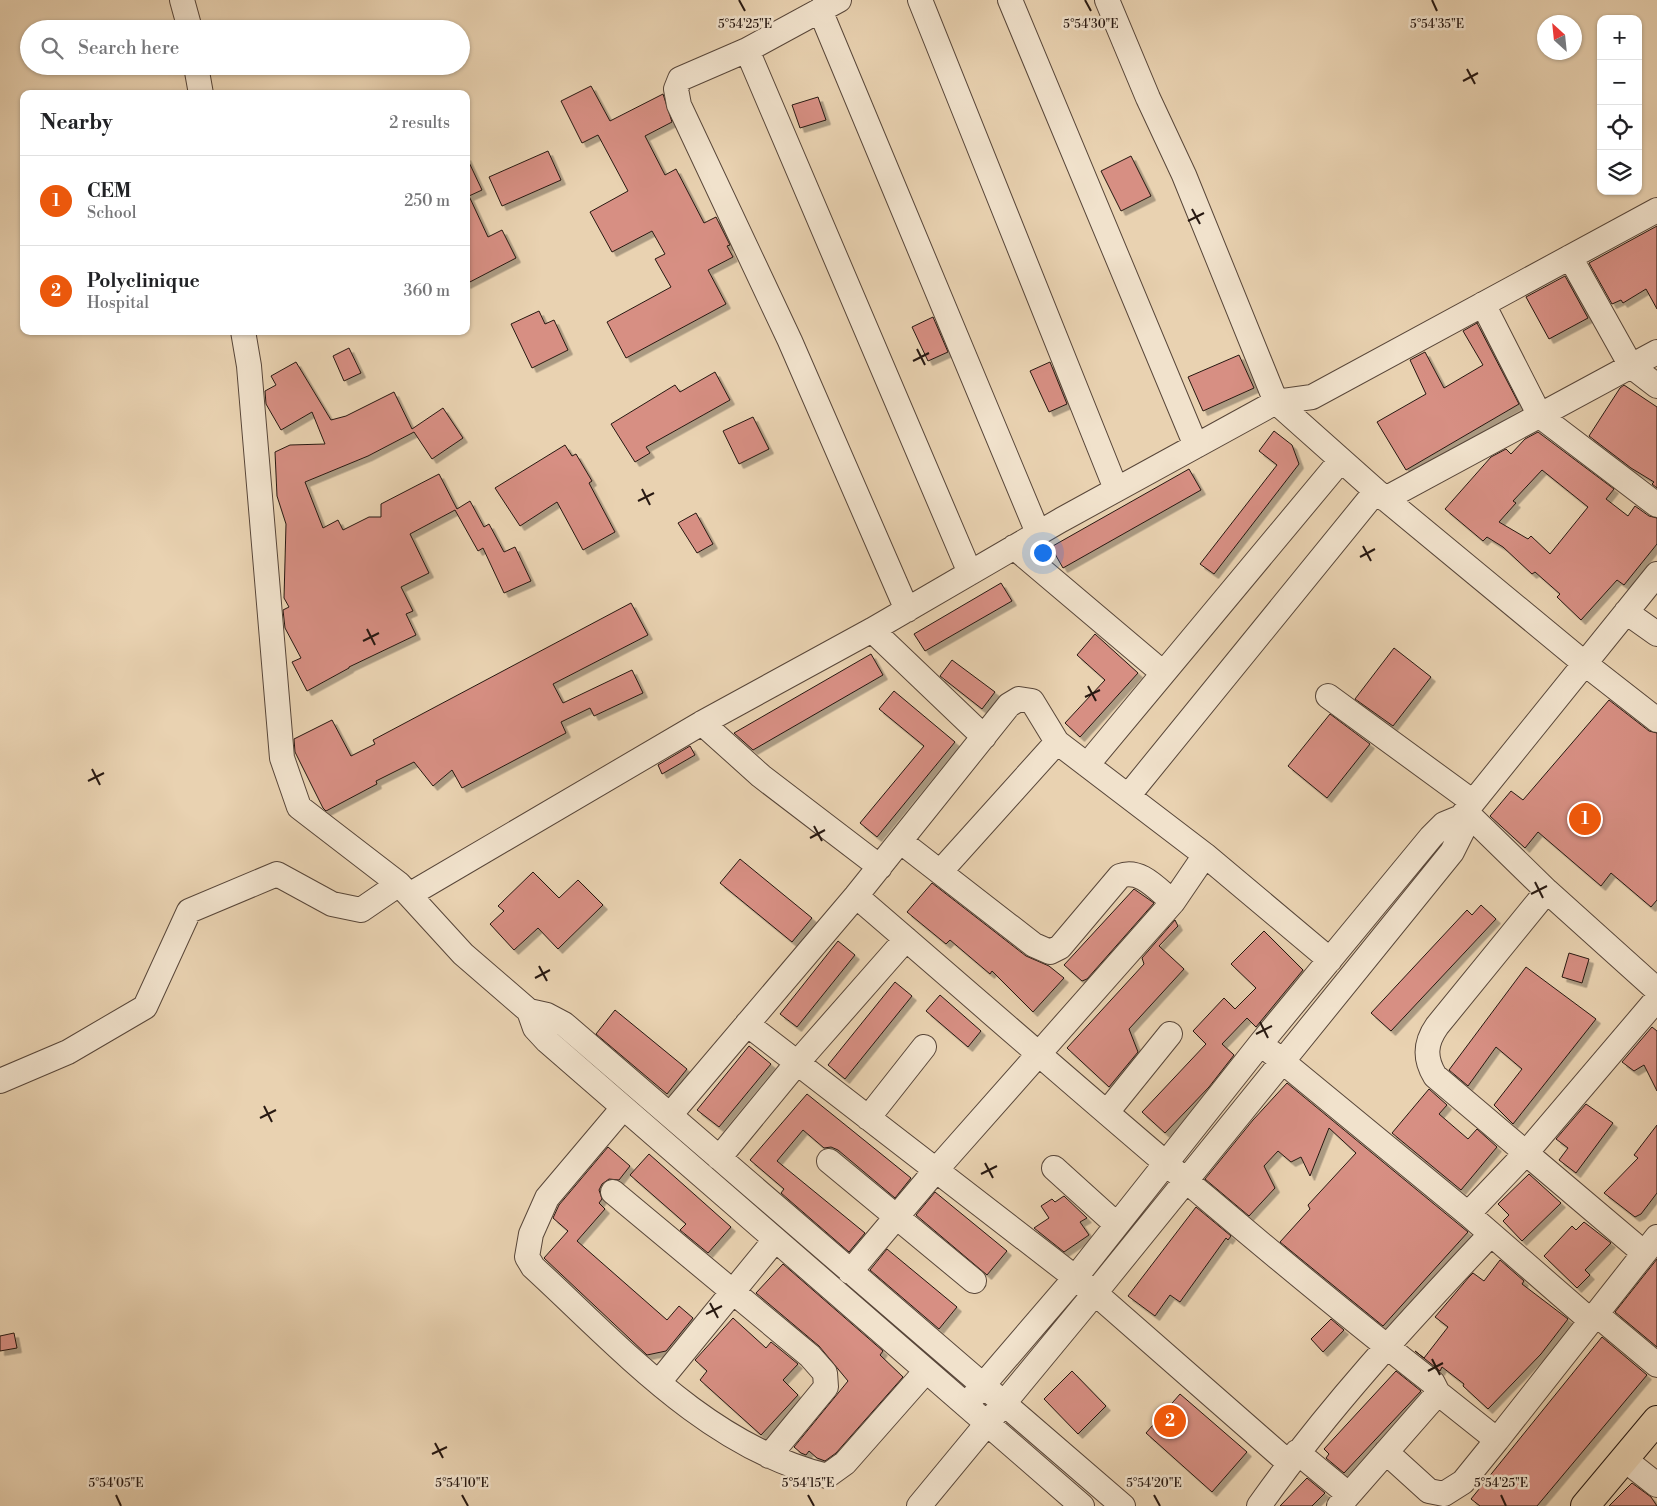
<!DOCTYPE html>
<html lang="en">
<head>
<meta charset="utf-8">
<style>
	:root { --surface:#fff; --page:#f6f6f6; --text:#202124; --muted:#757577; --line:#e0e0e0; --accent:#ea580c }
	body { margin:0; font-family:"Libre Bodoni",serif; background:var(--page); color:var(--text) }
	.controls { position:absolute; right:15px; top:15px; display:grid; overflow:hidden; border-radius:10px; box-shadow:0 1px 4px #0004 }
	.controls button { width:45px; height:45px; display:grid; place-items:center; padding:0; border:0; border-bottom:1px solid var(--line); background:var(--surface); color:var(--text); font:25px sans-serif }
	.compass { position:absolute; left:1537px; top:15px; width:45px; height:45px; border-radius:50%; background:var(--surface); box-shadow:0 1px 4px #0004; rotate:333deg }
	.you { position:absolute; left:1042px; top:552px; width:18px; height:18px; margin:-12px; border:4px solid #fff; border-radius:50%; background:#1a73e8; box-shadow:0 0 0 8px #1a73e833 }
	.badge { display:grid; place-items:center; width:32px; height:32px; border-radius:50%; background:var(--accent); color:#fff; font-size:16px; font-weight:700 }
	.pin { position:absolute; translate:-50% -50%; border:2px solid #fff; box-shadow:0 1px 5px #0006 }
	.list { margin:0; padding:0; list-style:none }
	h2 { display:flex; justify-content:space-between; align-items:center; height:65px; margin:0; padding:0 20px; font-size:21px }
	h2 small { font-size:16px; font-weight:400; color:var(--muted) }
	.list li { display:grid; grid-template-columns:32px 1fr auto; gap:15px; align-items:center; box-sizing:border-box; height:90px; padding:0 20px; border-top:1px solid var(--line) }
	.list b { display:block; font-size:19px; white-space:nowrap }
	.list p { margin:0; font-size:16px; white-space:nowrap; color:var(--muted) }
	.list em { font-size:16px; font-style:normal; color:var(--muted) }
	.icon { flex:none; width:28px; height:28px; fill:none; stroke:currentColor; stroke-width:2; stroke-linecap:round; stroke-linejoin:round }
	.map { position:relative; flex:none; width:1657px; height:1506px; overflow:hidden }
	.search { position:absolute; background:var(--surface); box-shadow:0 1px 4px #0004; left:20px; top:20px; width:450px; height:55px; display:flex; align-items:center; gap:12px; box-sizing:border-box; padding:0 18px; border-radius:28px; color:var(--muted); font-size:19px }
	.panel { position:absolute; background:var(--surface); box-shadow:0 1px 4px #0004; left:20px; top:90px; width:450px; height:245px; border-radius:10px }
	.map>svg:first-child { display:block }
	.building { fill:#d78f83; stroke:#271811; fill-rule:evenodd; filter:url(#shadow) }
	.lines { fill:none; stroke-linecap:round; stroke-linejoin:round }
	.minor-casing { stroke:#584639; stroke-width:26 }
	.major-casing { stroke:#271811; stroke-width:30 }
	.minor { stroke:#f1e2cc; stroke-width:24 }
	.major { stroke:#e9d2b1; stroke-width:28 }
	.ticks { fill:none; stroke:#271811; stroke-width:2 }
	.ticks-label { font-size:12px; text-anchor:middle; fill:#271811; stroke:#f1e2cc; stroke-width:5; stroke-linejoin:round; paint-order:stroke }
</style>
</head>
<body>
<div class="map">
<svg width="1657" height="1506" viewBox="0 0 1657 1506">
	<defs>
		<filter id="shadow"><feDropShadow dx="4.5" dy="4.5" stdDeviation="0" flood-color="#0004"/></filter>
	</defs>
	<rect width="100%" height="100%" fill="#e9d2b1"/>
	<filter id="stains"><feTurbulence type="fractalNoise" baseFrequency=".004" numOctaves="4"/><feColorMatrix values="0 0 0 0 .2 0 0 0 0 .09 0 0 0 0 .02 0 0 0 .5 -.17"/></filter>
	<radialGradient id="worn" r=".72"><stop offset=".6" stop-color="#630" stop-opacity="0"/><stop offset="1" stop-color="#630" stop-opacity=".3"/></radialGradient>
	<path class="building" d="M591,86L610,121L663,94L672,122L645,136L665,175L676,169L704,223L716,217L730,245L727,246L733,257L708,270L726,304L626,358L607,322L671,287L655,259L665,254L652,231L612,252L590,212L628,191L598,135L582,143L561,101Z
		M818,97L826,120L800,128L792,105Z
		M548,151L561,180L502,206L489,177Z
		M466,156L482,190L469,196L488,237L502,230L516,258L466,284Z
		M1131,156L1151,196L1121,211L1101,171Z
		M1657,226V309L1646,289L1623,303L1621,300L1612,304L1589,263Z
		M1565,276L1588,318L1549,339L1526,297Z
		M539,311L545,324L554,320L568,350L532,368L511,324Z
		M933,317L948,352L928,361L912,327Z
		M1477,323L1519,404L1406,470L1377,422L1426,394L1410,360L1425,352L1444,388L1483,365L1463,331Z
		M349,348L361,373L344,381L333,356Z
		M1239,355L1254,388L1203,411L1188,377Z
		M296,362L331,420L346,416L394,392L412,429L443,408L463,438L432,459L414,432L368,456L305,482L323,528L338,520L343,530L369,517H381V504L439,474L457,509L470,501L484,527L489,524L504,552L515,547L531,581L504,593L483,548L478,551L455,510L410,534L429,573L401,587L413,611L406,614L416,635L349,667V668L307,691L292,662L301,658L285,628L283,610L289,607L284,598L286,524L277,496L275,452L290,445L325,444L312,412L281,430L266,404L265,391L276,385L271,376Z
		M1050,362L1067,404L1049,412L1030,371Z
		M715,372L730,400L646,447L650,453L635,462L611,424L675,385L680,392Z
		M1624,385L1657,407V488L1652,484L1654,482L1631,468L1589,436L1620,388Z
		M753,417L769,449L739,464L723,431Z
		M1274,431L1292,445L1299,464L1214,574L1200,564L1277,465L1259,451Z
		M1538,432L1614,489L1606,499L1628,516L1635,506L1649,516L1657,518V544L1624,585L1617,580L1581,620L1557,597L1560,594L1535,572L1532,574L1503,547L1487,537L1483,541L1445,509L1491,457L1506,449L1511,454L1525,439ZM1542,470L1588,507L1550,554L1531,536L1528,539L1499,522L1516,503L1513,501Z
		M565,445L572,456L576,454L592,481L589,483L615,532L583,550L557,502L520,526L495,488Z
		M1189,469L1201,490L1063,568L1051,547Z
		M696,513L713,544L697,553L678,523Z
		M1001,583L1012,601L925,651L914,634Z
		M631,603L648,635L553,684L563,703L632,670L643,693L594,716L590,708L561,722L566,733L462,788L452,770L433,786L414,762L376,781L377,784L326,811L323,808L295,752L294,739L332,720L351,756L375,744L373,740Z
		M1095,634L1138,673L1080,737L1065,723L1105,680L1077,655Z
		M1394,648L1431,677L1393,726L1355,699Z
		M871,654L883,675L753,750L734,733Z
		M952,660L995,692L982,709L940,676Z
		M894,691L955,742L877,837L860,823L924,746L879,709Z
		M1609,700L1649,731L1657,733V900L1651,907L1611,873L1601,886L1538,832L1525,848L1490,816L1511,791L1523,800Z
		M1330,714L1370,744L1327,798L1288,766Z
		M690,746L695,755L662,774L658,765Z
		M740,859L812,918L792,942L720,883Z
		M533,872L559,898L578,880L603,905L558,949L538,928L514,950L490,924L504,911L498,906Z
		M932,883L1026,956L1049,966L1064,978L1033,1012L992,971L990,974L950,940L946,944L907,912Z
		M1134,889L1154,903L1087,979L1082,981L1064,965Z
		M1481,905L1496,919L1391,1031L1371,1013L1467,910L1472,915Z
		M1175,920L1178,926L1159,946L1184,969L1129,1029L1138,1052L1109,1087L1067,1048L1144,964L1142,958Z
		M1264,931L1303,970L1256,1027L1247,1018L1222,1044L1234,1055L1209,1087L1165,1133L1142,1112L1206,1044L1193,1031L1224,998L1235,1009L1256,988L1231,964Z
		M838,941L855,955L797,1027L780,1014Z
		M1569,953L1589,959L1582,983L1562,977Z
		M1526,967L1596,1019L1513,1124L1494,1105L1522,1069L1496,1047L1468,1086L1449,1070Z
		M895,982L912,996L845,1079L828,1065Z
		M940,995L981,1031L968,1047L926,1011Z
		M615,1010L687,1069L667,1094L596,1034Z
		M1652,1027L1657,1031V1091L1644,1065L1634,1071L1622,1062Z
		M749,1046L771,1064L719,1127L697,1110Z
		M1287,1083L1468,1232L1383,1326L1280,1242L1310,1209L1308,1205L1356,1153L1329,1128L1310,1176L1301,1157L1291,1162L1278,1151L1264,1166L1275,1188L1249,1216L1205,1179L1253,1120Z
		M1429,1089L1447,1105L1439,1114L1468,1139L1477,1129L1497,1147L1461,1190L1392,1133Z
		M807,1094L911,1178L895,1198L838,1150L831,1147L824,1148L803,1130L777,1161L865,1233L849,1252L781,1193L784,1189L750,1160Z
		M1586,1104L1613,1123L1576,1173L1559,1160L1568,1148L1556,1139Z
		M1657,1125V1193L1641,1214L1635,1217L1604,1193L1638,1158L1634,1155Z
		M608,1147L630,1166L619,1180L609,1179L602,1184L599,1190L602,1199L599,1203L605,1209L577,1241L667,1320L679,1306L693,1318L666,1351L647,1355L544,1258L568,1231L553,1218L559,1205Z
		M649,1154L731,1227L708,1253L680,1230L686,1224L630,1175Z
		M1529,1174L1561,1203L1522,1241L1503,1221L1509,1215L1498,1204Z
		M935,1192L1007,1251L987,1275L916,1215Z
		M1064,1196L1087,1218L1080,1222L1089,1235L1064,1252L1034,1228L1049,1218L1041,1206L1052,1199L1055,1202Z
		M1196,1207L1231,1236L1228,1240L1226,1238L1180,1302L1170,1295L1155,1316L1128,1296Z
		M1584,1222L1611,1243L1585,1270L1590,1275L1577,1288L1544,1256L1572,1226L1576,1230Z
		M887,1249L957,1307L939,1329L870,1270Z
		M1657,1259V1347L1615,1312Z
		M1500,1260L1524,1281L1522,1284L1568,1319L1541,1354L1488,1409L1463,1386L1464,1384L1442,1367L1440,1371L1415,1351L1424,1358L1448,1327L1435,1317L1469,1277L1473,1273L1484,1281Z
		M783,1264L883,1351L880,1355L903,1377L836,1453L825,1461L817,1458L809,1451L806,1455L801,1453L794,1447L848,1381L819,1346L756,1293Z
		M733,1318L766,1348L771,1342L798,1364L783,1380L798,1395L761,1435L700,1380L707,1371L695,1360Z
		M1331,1319L1344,1330L1323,1352L1311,1339Z
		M14,1333L17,1348L0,1351V1336Z
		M1602,1337L1647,1375L1537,1506H1480L1471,1499Z
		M1072,1371L1106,1406L1078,1434L1044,1399Z
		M1396,1371L1421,1391L1344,1473L1326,1458L1329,1454L1324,1449Z
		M1180,1394L1247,1452L1212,1492L1146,1433Z
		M1307,1478L1325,1493L1312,1506H1280Z
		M1632,1483L1651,1497L1657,1506H1609Z"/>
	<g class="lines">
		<g class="minor-casing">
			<path id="minor" d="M182,0L190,29
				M839,0L747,50L680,79L676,89L679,105L790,341L907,610
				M920,0L1116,489
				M1010,0L1196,446
				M1107,0L1148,98L1184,175L1276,402L1376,491L1584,663L1657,720
				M820,10L1038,533
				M747,50L970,573
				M196,66L201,94
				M1570,257L1631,366L1657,386
				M1483,304L1540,416L1657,505
				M243,331L249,366L282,758L299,807L399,884L463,954L529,1011L547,1015L564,1024L1123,1506
				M1385,499L1657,352
				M1014,547L1163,673
				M1626,612L1657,634
				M872,630L984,737
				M1328,696L1473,802
				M702,723L761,776L880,867
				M1087,765L1341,460
				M1128,796L1376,491
				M1466,812L1547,891L1657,990
				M900,841L1034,945L1050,952L1060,947L1120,876C1140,868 1157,889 1173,902
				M940,872L1057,742
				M1547,891L1437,1026C1425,1043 1424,1058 1435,1076L1644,1253
				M409,895L702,723L872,630L1061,520L1276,402L1312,397L1657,210
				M856,896C1047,1060 1235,1228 1433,1383L1438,1393
				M529,1011L535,1028L547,1041L1082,1506
				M747,1024L1095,1293L1289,1463
				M1271,1052L1468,1214L1591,1321
				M0,1081L68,1052L145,1007L189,911L277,874L332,904L361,910L399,884
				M623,1108L547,1198L531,1234L527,1257L533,1267C620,1347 708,1447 827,1476L845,1463L926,1371
				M1107,1112L1170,1034
				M670,1115L856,896L1009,705L1019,699L1032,701L1057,742L1205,855L1330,960
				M868,1118L924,1047
				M719,1158L797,1063L906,939
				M829,1161L974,1281
				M1054,1168L1117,1225
				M613,1192L810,1356L825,1373L826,1387L769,1456
				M1468,1214L1526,1153L1657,999
				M850,1272L936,1170L1173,902L1205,855
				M1596,1314L1657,1365
				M659,1382L775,1240
				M966,1405L1075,1278L1261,1043L1431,837L1444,824L1461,817L1657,574
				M1297,1452L1348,1494
				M1386,1452L1429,1491L1444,1494L1463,1482L1497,1440
				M1624,1459L1657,1485
				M919,1506L1095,1293L1452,852L1462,832L1461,817
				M1259,1506C1328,1408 1408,1322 1490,1235
				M1339,1506L1438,1393L1497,1440L1657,1237"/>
		</g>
		<g class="major-casing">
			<path id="major" d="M1585,1506L1657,1420"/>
		</g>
		<use href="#minor" class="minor"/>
		<use href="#major" class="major"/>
	</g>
	<path class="ticks" d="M739,0L745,11M1085,0L1091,11M1432,0L1437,11M1467,69L1475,84M1463,81L1478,73M1192,209L1200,224M1188,221L1204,213M917,349L925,365M913,361L929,353M642,489L650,505M638,501L654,493M1363,546L1371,561M1360,557L1375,549M367,629L375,645M363,641L379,633M1088,686L1096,701M1085,697L1100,690M92,769L100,785M88,781L104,773M814,826L822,841M810,838L825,830M1535,882L1543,898M1531,894L1547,886M539,966L547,981M535,978L550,970M1260,1022L1268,1038M1256,1034L1272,1026M264,1106L272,1122M260,1118L276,1110M985,1163L993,1178M981,1174L997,1166M710,1303L718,1318M706,1314L722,1306M1432,1359L1440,1375M1428,1371L1443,1363M435,1443L443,1458M432,1454L447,1447M116,1495L121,1506M462,1495L468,1506M808,1495L814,1506M1154,1495L1160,1506M1501,1495L1506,1506"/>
	<g class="ticks-label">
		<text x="745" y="28">5°54'25"E</text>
		<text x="1091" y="28">5°54'30"E</text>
		<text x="1437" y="28">5°54'35"E</text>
		<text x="116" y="1487">5°54'05"E</text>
		<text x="462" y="1487">5°54'10"E</text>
		<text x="808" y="1487">5°54'15"E</text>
		<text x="1154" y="1487">5°54'20"E</text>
		<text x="1501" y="1487">5°54'25"E</text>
	</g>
	<rect width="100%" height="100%" filter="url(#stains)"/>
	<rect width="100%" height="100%" fill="url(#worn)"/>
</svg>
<div class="controls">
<button>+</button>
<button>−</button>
<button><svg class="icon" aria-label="locate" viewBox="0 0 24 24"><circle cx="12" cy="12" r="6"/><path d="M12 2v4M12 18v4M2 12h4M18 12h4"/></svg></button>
<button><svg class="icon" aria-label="layers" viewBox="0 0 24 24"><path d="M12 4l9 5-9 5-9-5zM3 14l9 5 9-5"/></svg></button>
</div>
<svg class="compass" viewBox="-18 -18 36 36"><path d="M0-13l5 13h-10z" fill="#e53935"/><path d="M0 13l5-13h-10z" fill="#757577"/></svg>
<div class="you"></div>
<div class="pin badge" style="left:1585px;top:819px">1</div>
<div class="pin badge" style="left:1170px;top:1421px">2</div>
<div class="search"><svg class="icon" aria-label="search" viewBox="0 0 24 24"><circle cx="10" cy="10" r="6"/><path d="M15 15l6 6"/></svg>Search here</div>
<section class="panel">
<h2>Nearby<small>2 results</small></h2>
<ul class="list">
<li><span class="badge">1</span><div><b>CEM</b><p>School</p></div><em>250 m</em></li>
<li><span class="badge">2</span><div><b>Polyclinique</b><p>Hospital</p></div><em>360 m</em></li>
</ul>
</section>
</div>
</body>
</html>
